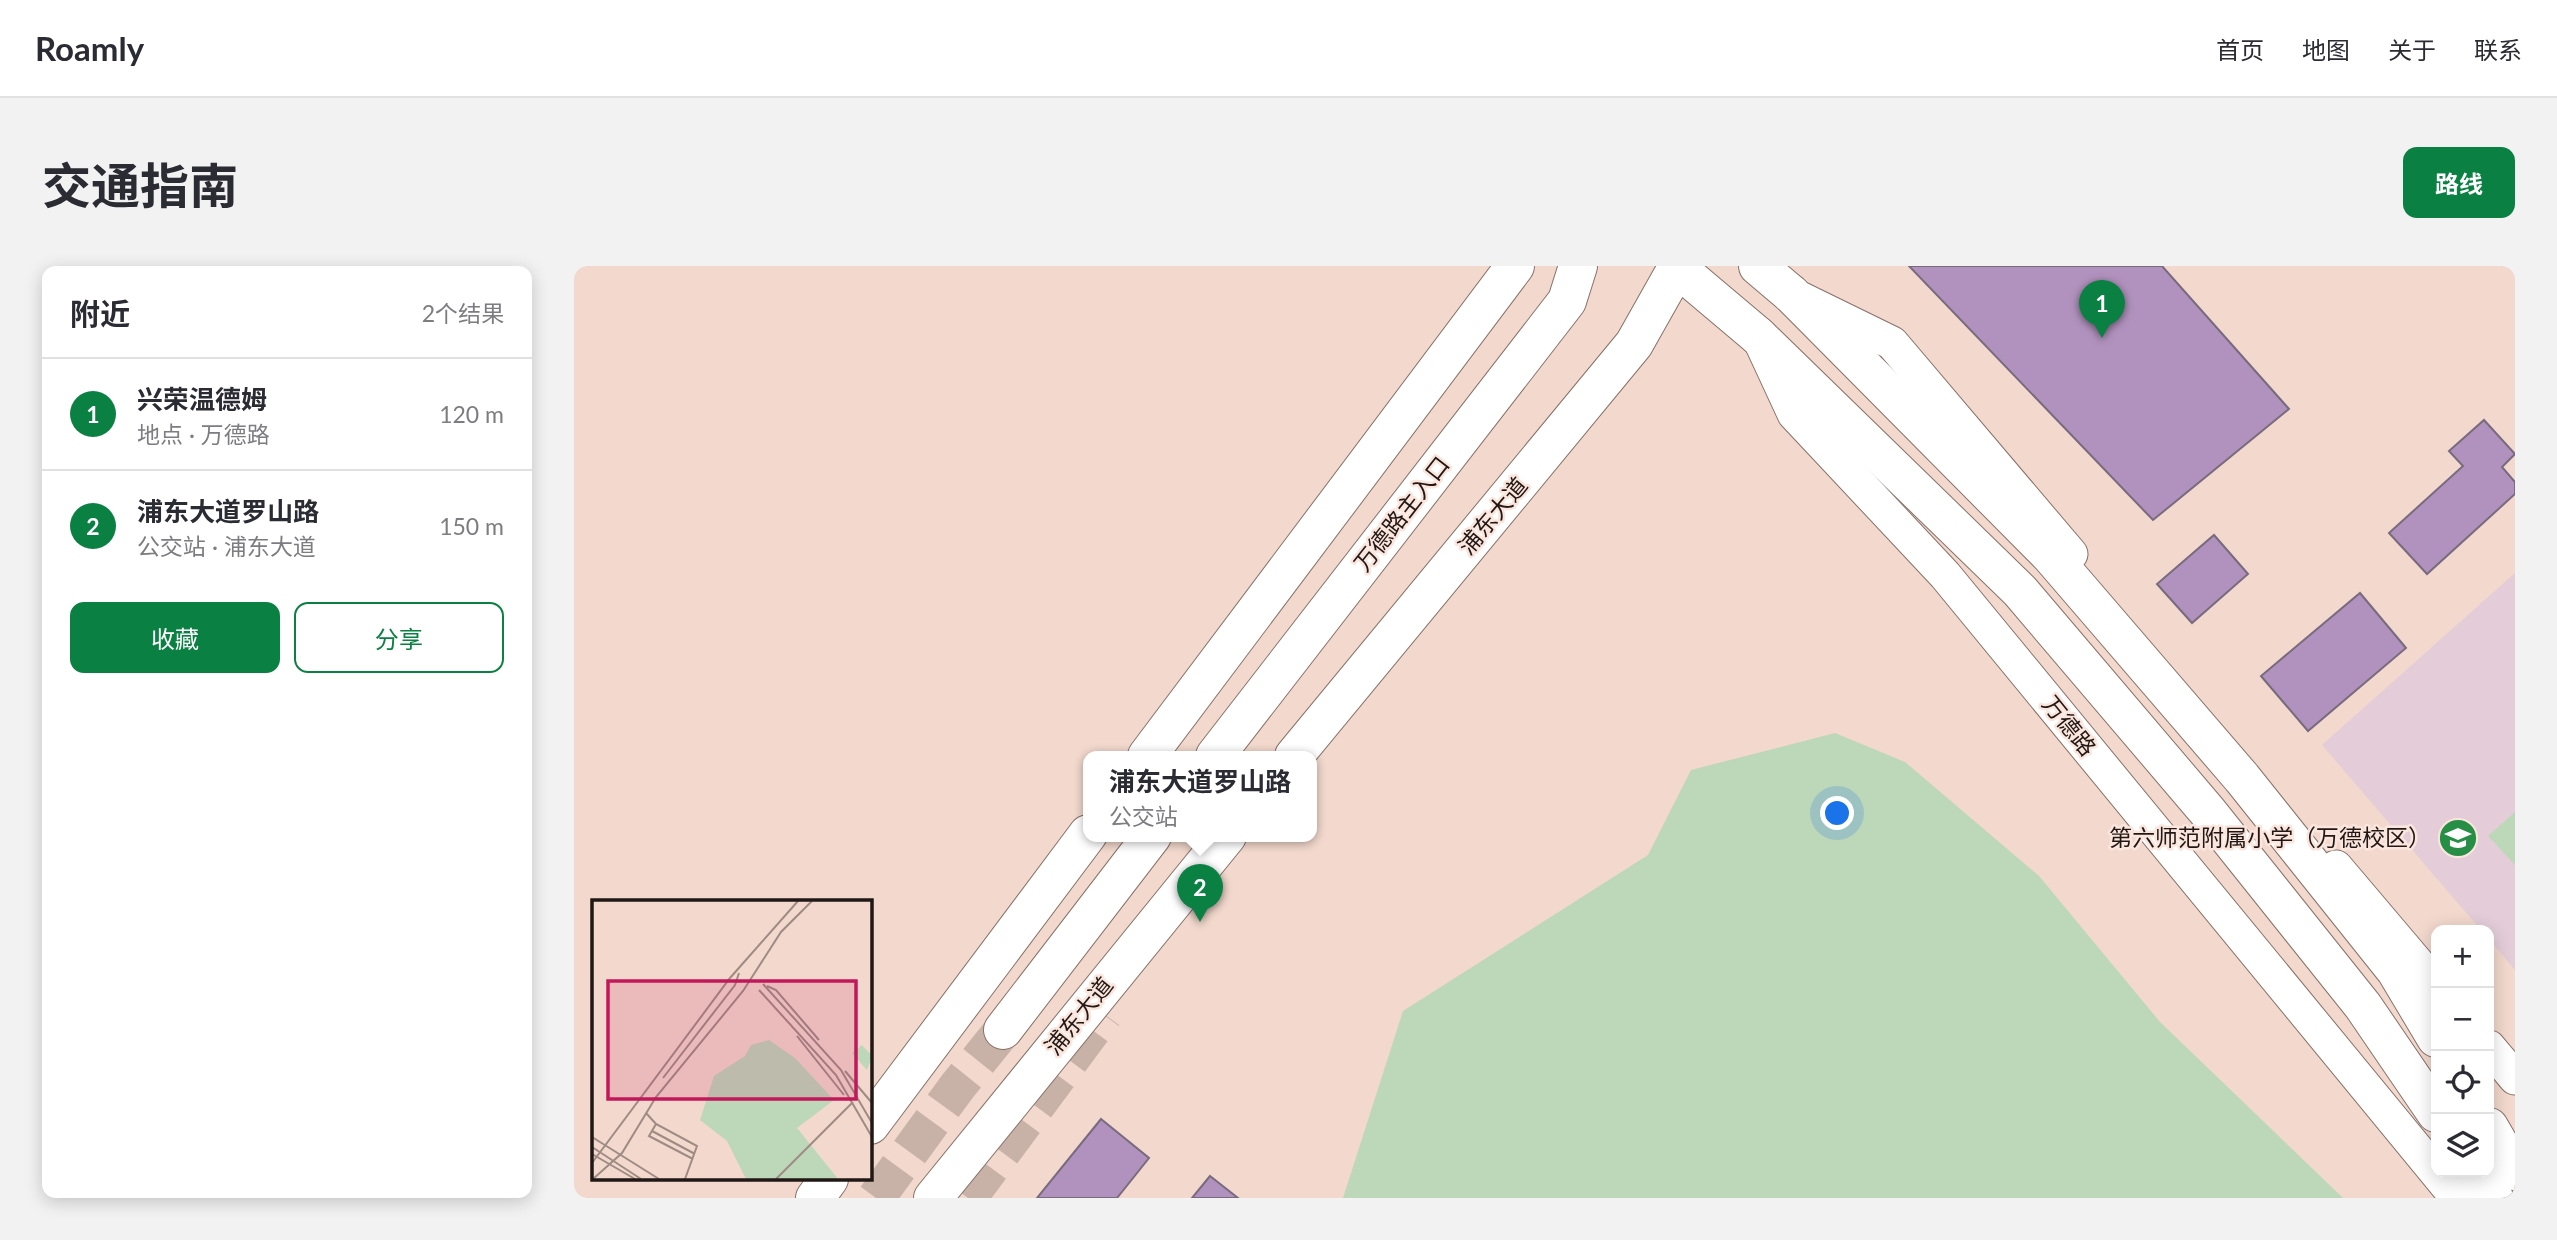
<!DOCTYPE html>
<html lang="zh">
<head>
<meta charset="utf-8">
<style>
	:root { --surface:#fff; --page:#f2f2f3; --text:#2b2b33; --muted:#7c7c81; --line:#e1e1e2; --accent:#0b8043 }
	body { margin:0; font-family:Lato,"Noto Sans SC",sans-serif; background:var(--page); color:var(--text) }
	.controls { position:absolute; right:21px; bottom:21px; display:grid; overflow:hidden; border-radius:14px; box-shadow:0 4px 18px #0003 }
	.controls button { width:63px; height:63px; display:grid; place-items:center; padding:0; border:0; border-bottom:2px solid var(--line); background:var(--surface); color:var(--text); font:35px sans-serif }
	.you { position:absolute; left:1264px; top:548px; width:24px; height:24px; margin:-18px; border:5px solid #fff; border-radius:50%; background:#1a73e8; box-shadow:0 0 0 10px #1a73e833 }
	.badge { display:grid; place-items:center; width:46px; height:46px; border-radius:50%; background:var(--accent); color:#fff; font-size:23px; font-weight:700 }
	.pin { position:absolute; translate:-50% -58px; filter:drop-shadow(0 2px 4px #0008) }
	.pin::after { content:''; position:absolute; top:37px; width:24px; height:21px; background:inherit; clip-path:polygon(0 0,100% 0,50% 100%) }
	.popup { position:absolute; left:509px; top:485px; width:234px; height:91px; box-sizing:border-box; display:grid; place-content:center; border-radius:14px; background:var(--surface); filter:drop-shadow(0 2px 5px #0005); font-size:23px; white-space:nowrap; color:var(--muted) }
	.popup b { font-size:26px; color:var(--text) }
	.popup::after { content:''; position:absolute; left:50%; top:100%; margin-left:-14px; border:14px solid transparent; border-top-color:var(--surface) }
	.list { margin:0; padding:0; list-style:none }
	h2 { display:flex; justify-content:space-between; align-items:center; height:91px; margin:0; padding:0 28px; font-size:30px }
	h2 small { font-size:23px; font-weight:400; color:var(--muted) }
	.list li { display:grid; grid-template-columns:46px 1fr auto; gap:21px; align-items:center; box-sizing:border-box; height:112px; padding:0 28px; border-top:2px solid var(--line) }
	.list b { display:block; font-size:26px; white-space:nowrap }
	.list p { margin:0; font-size:23px; white-space:nowrap; color:var(--muted) }
	.list em { font-size:23px; font-style:normal; color:var(--muted) }
	.actions { display:flex; gap:14px; padding:21px 28px }
	.actions a { flex:1; padding:16px 0; border:2px solid var(--accent); border-radius:14px; text-align:center; font-size:24px; color:var(--accent) }
	.actions .main { background:var(--accent); color:#fff }
	.icon { flex:none; width:38px; height:38px; fill:none; stroke:currentColor; stroke-width:2; stroke-linecap:round; stroke-linejoin:round }
	.map { position:relative; flex:none; width:1941px; height:932px; overflow:hidden; border-radius:14px }
	header { display:flex; align-items:center; gap:42px; box-sizing:border-box; height:98px; padding:0 35px; background:var(--surface); border-bottom:2px solid var(--line) }
	header strong { font-size:33px }
	nav { display:flex; gap:38px; margin-inline-start:auto; font-size:24px }
	.intro { display:flex; align-items:center; justify-content:space-between; box-sizing:border-box; height:168px; padding:0 42px }
	h1 { margin:0; font-size:49px }
	.button { padding:18px 32px; border-radius:14px; background:var(--accent); color:#fff; font-size:24px; font-weight:700 }
	main { display:flex; gap:42px; padding:0 42px }
	aside { flex:1; background:var(--surface); border-radius:14px; box-shadow:0 4px 18px #0003 }
	.map>svg:first-child { display:block }
	.education { fill:#e4cdd8 }
	.green { fill:#bdd7b9 }
	.building { fill:#b192be; stroke:#786b7d; stroke-width:2 }
	.lines { fill:none; stroke-linecap:round; stroke-linejoin:round }
	.major-tunnel { stroke:#c8b2a8; stroke-width:38; stroke-dasharray:38 19; stroke-linecap:butt }
	.minor-casing { stroke:#887168; stroke-width:35 }
	.major-casing { stroke:#887168; stroke-width:40 }
	.highway-casing { stroke:#887168; stroke-width:40 }
	.minor { stroke:#fff; stroke-width:33 }
	.major { stroke:#fff; stroke-width:38 }
	.highway { stroke:#fff; stroke-width:38 }
	.labels { text-anchor:middle; stroke-width:5; stroke-linejoin:round; paint-order:stroke }
	.street-label { font-size:23px; fill:#211815; stroke:#fbe6de }
	.poi-label { font-size:23px; fill:#211815; stroke:#fbe6de; text-anchor:end }
	.inset-road { fill:none; stroke:#9e8b83; stroke-width:2 }
	.view { fill:#c2185b; fill-opacity:0.15; stroke:#c2185b; stroke-width:3.5 }
	.inset-edge { fill:none; stroke:#211815; stroke-width:3.5 }
</style>
</head>
<body>
<header>
<strong>Roamly</strong>
<nav><a>首页</a><a>地图</a><a>关于</a><a>联系</a></nav>
</header>
<div class="intro"><h1>交通指南</h1><a class="button">路线</a></div>
<main>
<aside>
<h2>附近<small>2个结果</small></h2>
<ul class="list">
<li><span class="badge">1</span><div><b>兴荣温德姆</b><p>地点 · 万德路</p></div><em>120 m</em></li>
<li><span class="badge">2</span><div><b>浦东大道罗山路</b><p>公交站 · 浦东大道</p></div><em>150 m</em></li>
</ul>
<div class="actions"><a class="main">收藏</a><a>分享</a></div>
</aside>
<div class="map">
<svg width="1941" height="932" viewBox="0 0 1941 932">
	<rect width="100%" height="100%" fill="#f2d8cd"/>
	<path class="education" d="M1941,307V704L1915,673V664H1907L1748,479Z"/>
	<path class="green" d="M1261,467L1331,496L1465,610L1586,756L1769,932H769L829,745L1074,589L1117,504Z
		M1941,546V599L1914,570Z"/>
	<path class="building" d="M1335,0H1588L1715,143L1579,254Z
		M1910,154L1941,188L1928,201L1941,216V228L1853,308L1815,267L1889,200L1875,185Z
		M1640,269L1674,308L1618,357L1583,318Z
		M1786,327L1832,382L1734,465L1687,410Z
		M527,853L575,892L543,932H463Z
		M636,910L664,932H618Z"/>
	<g class="lines">
		<path class="major-tunnel" d="M302,932L383,821L429,764
			M394,932L530,748"/>
		<g class="minor-casing">
			<path id="minor" d="M1228,33L1318,77L1497,288
				M1188,79L1220,148L1371,309L1883,932
				M1762,601L1862,719
				M1915,781L1941,812"/>
		</g>
		<g class="major-casing">
			<path id="major" d="M1101,0L1184,70
				M1184,0L1217,28
				M573,490L941,0
				M641,490L993,35L1004,0
				M720,490L1060,78L1104,0
				M429,764L578,570
				M296,859L514,568
				M241,932L255,913
				M359,932L653,570"/>
		</g>
		<g class="highway-casing">
			<path id="highway" d="M1217,28L1477,290L1668,512L1822,705L1862,772
				M1184,70L1446,325L1634,546L1789,740L1862,847
				M1915,861L1941,905
				M1902,906L1920,932"/>
		</g>
		<use href="#minor" class="minor"/>
		<use href="#major" class="major"/>
		<use href="#highway" class="highway"/>
	</g>
	<defs>
		<g id="school-disc" transform="scale(2.0125)"><circle r="9.5" fill="#268e45" stroke="#fbe6de"/><path d="M0-5L7-2L0 1L-7-2ZM-4 1L0 2.5L4 1V4Q0 6-4 4Z" fill="#fff"/></g>
	</defs>
	<g fill-rule="evenodd">
		<use href="#school-disc" x="1884" y="572"/>
	</g>
	<g class="labels">
		<g class="street-label">
			<text transform="translate(828 248) rotate(-52)" y="8">万德路主入口</text>
			<text transform="translate(919 250) rotate(-50)" y="8">浦东大道</text>
			<text transform="translate(1495 460) rotate(51)" y="8">万德路</text>
			<text transform="translate(505 750) rotate(-51)" y="8">浦东大道</text>
		</g>
		<g class="poi-label">
			<text x="1857" y="580">第六师范附属小学（万德校区）</text>
		</g>
	</g>
	<g transform="translate(18 634)">
		<rect width="280" height="280" fill="#f2d8cd"/>
		<path d="M177,140L203,158L242,200L205,228L246,279H154L135,241L108,220L122,176L153,156L159,145ZM270,145L280,156L275,170L260,153Z" fill="#bdd7b9"/>
		<path class="inset-road" d="M171,84L249,170L280,223M175,86L184,90L227,140M167,90L244,175L280,237M205,136L252,195M253,171L280,203M71,178L143,85L147,73M54,213L64,224L105,246L93,279M64,224L57,236L101,259M60,231L103,254M0,237L67,279M0,247L49,279M0,254L43,279M0,263L138,78L206,1M1,279L30,253L64,197L151,91L189,32L220,1M184,279L261,202"/>
		<path class="view" d="M16,81H264V199H16Z"/>
		<rect width="280" height="280" class="inset-edge"/>
	</g>
</svg>
<div class="controls">
<button>+</button>
<button>−</button>
<button><svg class="icon" aria-label="locate" viewBox="0 0 24 24"><circle cx="12" cy="12" r="6"/><path d="M12 2v4M12 18v4M2 12h4M18 12h4"/></svg></button>
<button><svg class="icon" aria-label="layers" viewBox="0 0 24 24"><path d="M12 4l9 5-9 5-9-5zM3 14l9 5 9-5"/></svg></button>
</div>
<div class="you"></div>
<div class="pin badge" style="left:1528px;top:72px">1</div>
<div class="pin badge" style="left:626px;top:656px">2</div>
<div class="popup"><b>浦东大道罗山路</b>公交站</div>
</div>
</main>
</body>
</html>
